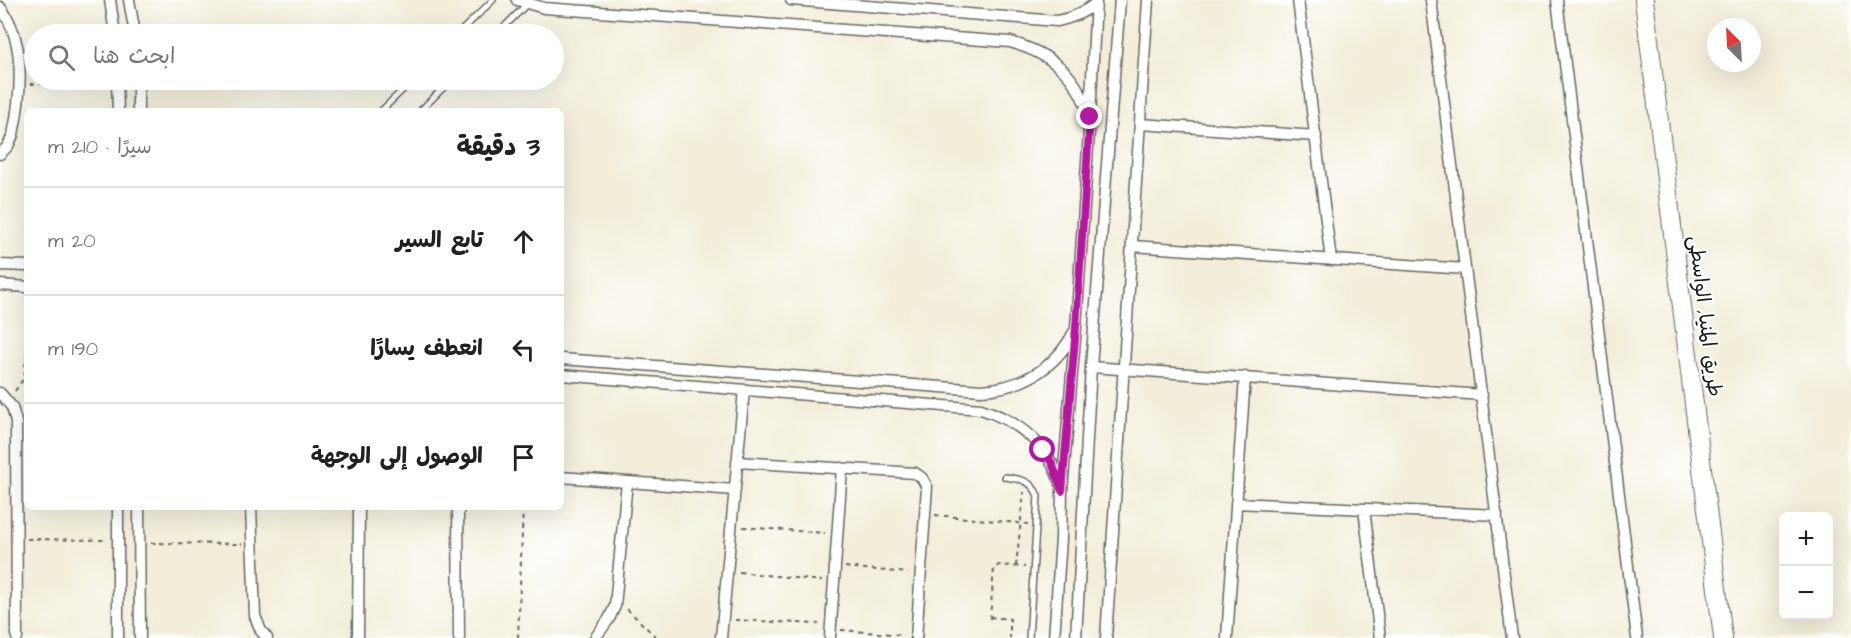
<!DOCTYPE html>
<html lang="ar">
<head>
<meta charset="utf-8">
<style>
	:root { --surface:#fff; --page:#f6f6f6; --text:#202124; --muted:#757577; --line:#e0e0e0 }
	body { margin:0; font-family:"Architects Daughter","Playpen Sans Arabic",sans-serif; background:var(--page); color:var(--text); direction:rtl }
	.controls { position:absolute; right:18px; bottom:18px; display:grid; overflow:hidden; border-radius:9px; box-shadow:0 6px 24px #0002 }
	.controls button { width:54px; height:54px; display:grid; place-items:center; padding:0; border:0; border-bottom:2px solid var(--line); background:var(--surface); color:var(--text); font:30px sans-serif }
	.compass { position:absolute; left:1707px; top:18px; width:54px; height:54px; border-radius:50%; background:var(--surface); box-shadow:0 6px 24px #0002; rotate:336deg }
	.stop { position:absolute; width:18px; height:18px; margin:-14px; border:4px solid #b5179e; border-radius:50%; background:#fff }
	.stop.end { background:#b5179e; border-color:#fff; box-shadow:0 2px 6px #0008 }
	.list { margin:0; padding:0; list-style:none }
	h2 { display:flex; justify-content:space-between; align-items:center; height:78px; margin:0; padding:0 24px; font-size:26px }
	h2 small { font-size:20px; font-weight:400; color:var(--muted) }
	.list li { display:grid; grid-template-columns:39px 1fr auto; gap:18px; align-items:center; box-sizing:border-box; height:108px; padding:0 24px; border-top:2px solid var(--line) }
	.list b { display:block; font-size:22px; white-space:nowrap }
	.list em { font-size:20px; font-style:normal; color:var(--muted) }
	.icon { flex:none; width:33px; height:33px; fill:none; stroke:currentColor; stroke-width:2; stroke-linecap:round; stroke-linejoin:round }
	.map { position:relative; flex:none; width:1851px; height:638px; overflow:hidden; direction:ltr }
	.search { position:absolute; background:var(--surface); box-shadow:0 6px 24px #0002; left:24px; top:24px; width:540px; height:66px; display:flex; align-items:center; gap:15px; box-sizing:border-box; padding:0 21px; border-radius:33px; color:var(--muted); font-size:22px }
	.panel { position:absolute; background:var(--surface); box-shadow:0 6px 24px #0002; left:24px; top:108px; width:540px; height:402px; border-radius:9px; direction:rtl }
	.map>svg:first-child { display:block }
	.lines { fill:none; stroke-linecap:round; stroke-linejoin:round }
	.lane-casing { stroke:#67665e; stroke-width:8 }
	.street-casing { stroke:#67665e; stroke-width:13 }
	.primary-casing { stroke:#67665e; stroke-width:20 }
	.path { stroke:#67665e; stroke-width:2; stroke-dasharray:4.5 4.5; stroke-linecap:butt }
	.lane { stroke:#fff; stroke-width:5 }
	.street { stroke:#fff; stroke-width:10 }
	.primary { stroke:#fff; stroke-width:18 }
	.route { stroke:#b5179e; stroke-width:8 }
	.labels { text-anchor:middle; stroke-width:4.5; stroke-linejoin:round; paint-order:stroke }
	.street-label { font-size:20px; fill:#1c1c1c; stroke:#fff }
</style>
</head>
<body>
<div class="map">
<svg width="1851" height="638" viewBox="0 0 1851 638">
	<rect width="100%" height="100%" fill="#fff"/>
	<filter id="ink" filterUnits="userSpaceOnUse"><feTurbulence type="fractalNoise" baseFrequency=".0167" numOctaves="2"/><feDisplacementMap in="SourceGraphic" scale="12" xChannelSelector="R" yChannelSelector="G"/><feConvolveMatrix kernelMatrix="1 2 1 2 8 2 1 2 1" color-interpolation-filters="sRGB"/></filter>
	<filter id="wash" filterUnits="userSpaceOnUse"><feTurbulence type="fractalNoise" baseFrequency=".008" numOctaves="4" result="noise"/><feDisplacementMap in="SourceGraphic" scale="24" xChannelSelector="R" yChannelSelector="G"/><feGaussianBlur stdDeviation="1.35" result="paint"/><feColorMatrix in="noise" values="0 0 0 0 0 0 0 0 0 0 0 0 0 0 0 0 0 1.4 0 .05"/><feComposite in="paint" operator="in"/></filter>
	<g filter="url(#wash)">
		<rect width="100%" height="100%" fill="#f2eed9"/>
	</g>
	<g filter="url(#ink)">
		<g class="lines">
			<g class="lane-casing">
				<path id="lane" d="M458,34L493,0
					M497,34L527,4
					M381,111L413,80
					M420,111L451,80
					M1005,477C1020,479 1032,480 1038,496L1029,638"/>
			</g>
			<g class="street-casing">
				<path id="street" d="M110,0L115,34
					M129,0L135,34
					M517,0L544,8L1010,42C1049,53 1075,72 1088,112
					M791,0L1057,21C1073,18 1084,13 1096,3
					M1298,0L1331,260
					M1431,0L1512,638
					M1557,0L1637,638
					M0,7C27,41 21,96 13,135L8,146L0,154
					M117,80L118,111
					M138,80V111
					M1140,124L1316,136
					M1133,246L1465,269
					M0,265L27,266
					M0,285L27,287
					M561,359L981,390C1021,388 1055,369 1074,332
					M1091,367L1482,395
					M561,375L981,409C1019,421 1049,446 1061,485
					M0,393L12,407L16,422L17,638
					M737,462L915,473L922,478L927,487L916,638
					M561,477L735,490
					M1236,503L1497,515
					M118,507V638
					M139,507L140,638
					M251,507L255,616L261,631L267,638
					M458,507L459,638
					M1364,509L1380,638
					M358,638L359,507
					M595,638L609,619L615,606L627,482
					M721,638L744,390
					M830,638L842,468
					M1054,638L1061,539L1062,491L1076,327L1090,117L1096,0
					M1076,638L1091,367L1120,0
					M1106,638L1148,0
					M1227,638L1245,377"/>
			</g>
			<g class="primary-casing">
				<path id="primary" d="M1644,0L1723,638"/>
			</g>
			<path class="path" d="M30,84L105,83
				M15,391L24,378L27,349
				M935,515L1028,524
				M743,527L825,533
				M27,539L105,540
				M151,543L242,544
				M1016,566L1024,492
				M845,567L908,573
				M739,572L822,581
				M627,609L657,638
				M990,617L1010,619V638
				M990,619L994,568L999,565L1025,567
				M735,620L819,624
				M841,630L904,635
				M518,638L523,507"/>
			<use href="#lane" class="lane"/>
			<use href="#street" class="street"/>
			<use href="#primary" class="primary"/>
		</g>
	</g>
	<g class="lines" filter="url(#ink)">
		<path class="route" d="M1043,450L1052,463L1062,491L1076,327L1090,117"/>
	</g>
	<g class="labels">
		<g class="street-label">
			<text transform="translate(1706 316) rotate(83)" y="7">طريق المنيا, الواسطى</text>
		</g>
	</g>
</svg>
<div class="controls">
<button>+</button>
<button>−</button>
</div>
<svg class="compass" viewBox="-18 -18 36 36"><path d="M0-13l5 13h-10z" fill="#e53935"/><path d="M0 13l5-13h-10z" fill="#757577"/></svg>
<div class="stop" style="left:1043px;top:450px"></div>
<div class="stop end" style="left:1090px;top:117px"></div>
<div class="search"><svg class="icon" aria-label="search" viewBox="0 0 24 24"><circle cx="10" cy="10" r="6"/><path d="M15 15l6 6"/></svg>ابحث هنا</div>
<section class="panel">
<h2>3 دقيقة<small>سيرًا · 210 m</small></h2>
<ul class="list">
<li><svg class="icon" aria-label="ahead" viewBox="0 0 24 24"><path d="M12 20V5M6 11l6-6 6 6"/></svg><div><b>تابع السير</b></div><em>20 m</em></li>
<li><svg class="icon" aria-label="left" viewBox="0 0 24 24"><path d="M17 20v-9H6M10 6l-5 5 5 5"/></svg><div><b>انعطف يسارًا</b></div><em>190 m</em></li>
<li><svg class="icon" aria-label="arrive" viewBox="0 0 24 24"><path d="M6 21V4h12l-3 4 3 4H6"/></svg><div><b>الوصول إلى الوجهة</b></div></li>
</ul>
</section>
</div>
</body>
</html>
